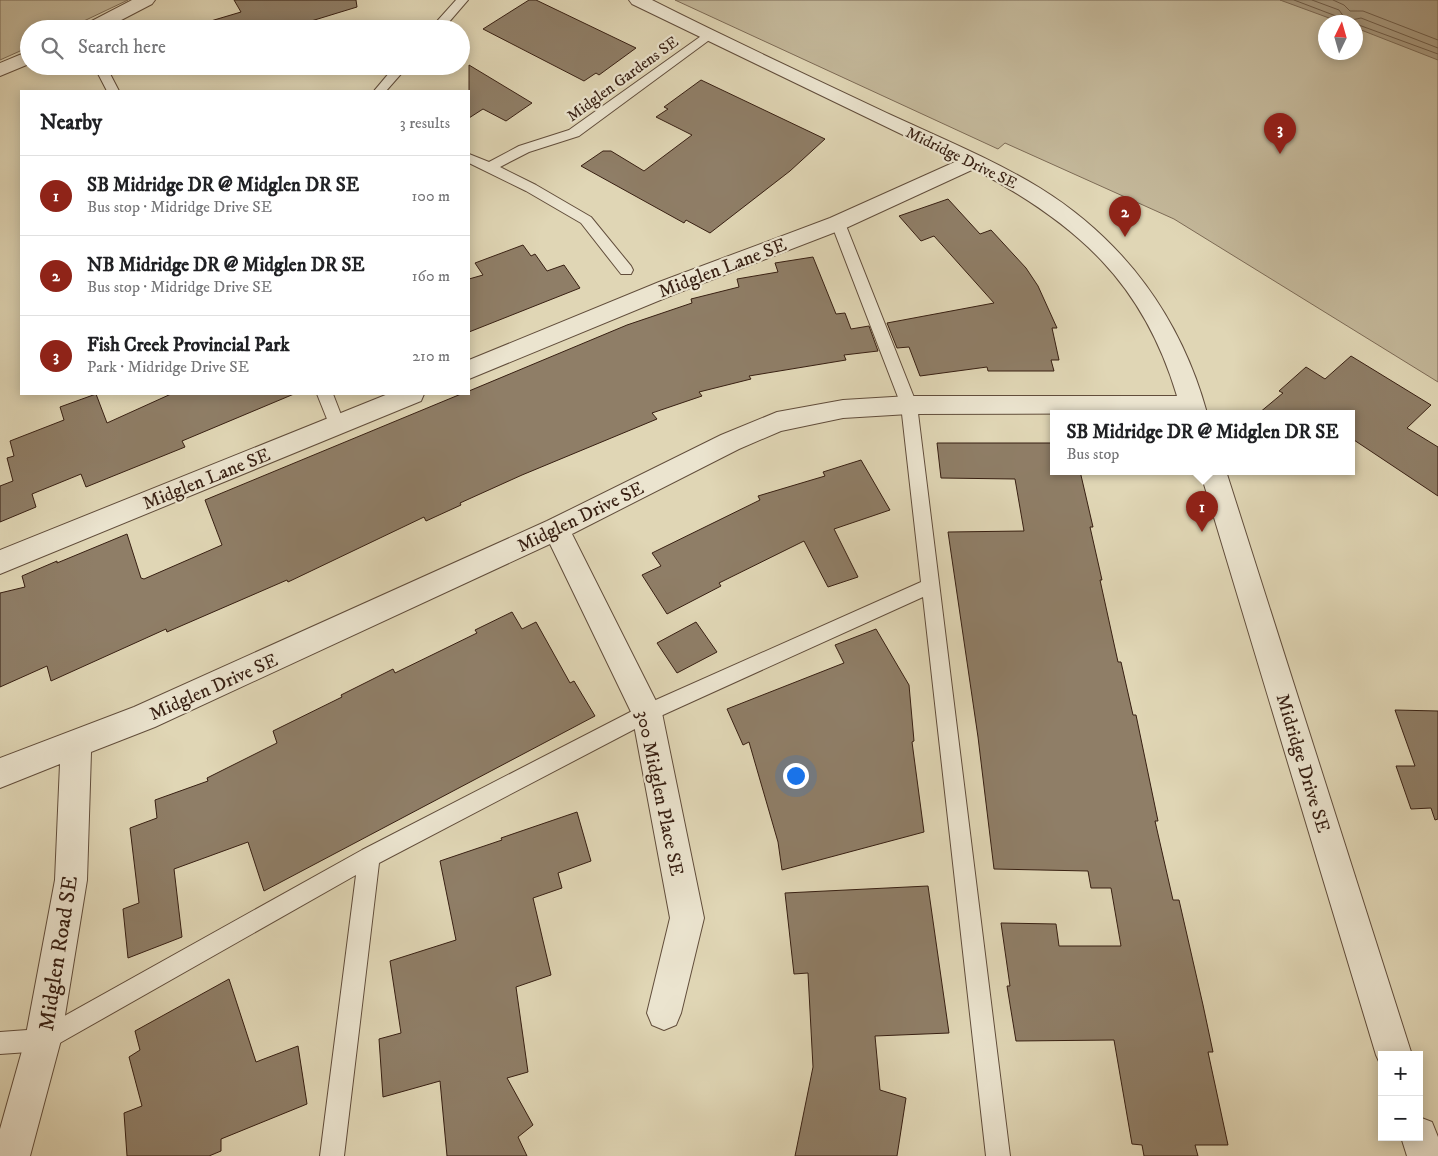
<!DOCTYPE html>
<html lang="en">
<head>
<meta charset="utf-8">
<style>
	:root { --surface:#fff; --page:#f2f2f2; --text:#202124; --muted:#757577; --line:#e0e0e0; --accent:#8f2418 }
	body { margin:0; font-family:"IM FELL DW Pica",serif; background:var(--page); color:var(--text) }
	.controls { position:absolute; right:15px; bottom:15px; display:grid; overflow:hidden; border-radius:0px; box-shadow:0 2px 12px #0003 }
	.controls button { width:45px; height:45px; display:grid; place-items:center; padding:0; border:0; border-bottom:1px solid var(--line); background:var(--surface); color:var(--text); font:25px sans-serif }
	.compass { position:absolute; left:1318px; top:15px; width:45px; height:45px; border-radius:50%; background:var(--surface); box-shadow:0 2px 12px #0003; rotate:5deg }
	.you { position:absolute; left:795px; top:775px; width:18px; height:18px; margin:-12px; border:4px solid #fff; border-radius:50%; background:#1a73e8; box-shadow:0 0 0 8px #1a73e833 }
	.badge { display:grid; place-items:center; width:32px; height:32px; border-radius:50%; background:var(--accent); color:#fff; font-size:16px; font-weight:700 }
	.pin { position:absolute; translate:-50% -41px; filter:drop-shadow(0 1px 2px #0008) }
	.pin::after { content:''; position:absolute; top:26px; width:18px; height:15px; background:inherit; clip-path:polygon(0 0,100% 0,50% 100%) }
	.popup { position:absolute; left:1050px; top:410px; width:305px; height:65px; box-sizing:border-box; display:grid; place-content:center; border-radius:0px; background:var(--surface); filter:drop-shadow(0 1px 4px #0005); font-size:16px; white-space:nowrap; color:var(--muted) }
	.popup b { font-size:19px; color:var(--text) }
	.popup::after { content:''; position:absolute; left:50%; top:100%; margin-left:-10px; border:10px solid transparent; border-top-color:var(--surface) }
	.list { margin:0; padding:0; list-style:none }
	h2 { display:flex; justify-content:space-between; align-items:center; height:65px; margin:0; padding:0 20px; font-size:21px }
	h2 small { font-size:16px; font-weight:400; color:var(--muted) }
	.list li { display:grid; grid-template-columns:32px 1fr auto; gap:15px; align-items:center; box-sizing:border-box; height:80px; padding:0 20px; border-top:1px solid var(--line) }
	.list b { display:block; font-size:19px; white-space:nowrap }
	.list p { margin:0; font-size:16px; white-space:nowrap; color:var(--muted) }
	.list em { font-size:16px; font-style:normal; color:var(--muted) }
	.icon { flex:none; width:28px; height:28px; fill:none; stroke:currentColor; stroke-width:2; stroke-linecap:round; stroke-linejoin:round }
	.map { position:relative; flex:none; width:1438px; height:1156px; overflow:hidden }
	.search { position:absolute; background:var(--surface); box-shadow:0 2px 12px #0003; left:20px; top:20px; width:450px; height:55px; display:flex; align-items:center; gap:12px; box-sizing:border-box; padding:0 18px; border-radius:28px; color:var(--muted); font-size:19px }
	.panel { position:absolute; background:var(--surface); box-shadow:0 2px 12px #0003; left:20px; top:90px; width:450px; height:305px; border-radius:0px }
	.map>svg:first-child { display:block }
	.green { fill:#c3b799; stroke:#7d6b56; fill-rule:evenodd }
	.water { fill:#a7987e; stroke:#7a6853 }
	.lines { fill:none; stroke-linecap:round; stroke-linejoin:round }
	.shore { stroke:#6f5c48; stroke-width:1 }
	.building { fill:#8f7e67; stroke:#371f12 }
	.service-casing { stroke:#614d3b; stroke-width:2 }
	.minor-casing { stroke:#614d3b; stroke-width:2 }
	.service { fill:#ebe4cf; fill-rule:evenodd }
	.minor { fill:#ebe4cf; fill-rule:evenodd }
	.labels { text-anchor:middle; stroke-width:4.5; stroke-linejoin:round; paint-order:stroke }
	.far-street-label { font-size:16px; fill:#371f12; stroke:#ebe4cf }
	.street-label { font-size:19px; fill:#371f12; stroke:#ebe4cf }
	.near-street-label { font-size:22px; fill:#371f12; stroke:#ebe4cf }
</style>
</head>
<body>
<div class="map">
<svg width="1438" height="1156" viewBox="0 0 1438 1156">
	<rect width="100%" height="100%" fill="#e0d6b5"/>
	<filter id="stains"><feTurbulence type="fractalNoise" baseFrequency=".004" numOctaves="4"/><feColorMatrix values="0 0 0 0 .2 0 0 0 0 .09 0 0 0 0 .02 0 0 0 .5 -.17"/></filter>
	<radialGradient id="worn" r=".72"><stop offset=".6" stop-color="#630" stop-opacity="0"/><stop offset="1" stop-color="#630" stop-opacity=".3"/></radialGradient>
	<path class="green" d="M0,0H128L67,29H29V47L0,60Z
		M675,0H1438V382L1174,219L1005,143L998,149ZM1326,22H1356V52H1326Z"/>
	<path class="water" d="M1280,0H1438V60L1356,28V22H1340Z"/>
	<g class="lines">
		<path class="shore" d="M1294,0L1336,16L1339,22
			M1312,0L1339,10L1347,21L1361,18L1438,48
			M1333,0L1344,5L1350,11H1363L1438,40
			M1356,24L1438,54"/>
	</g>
	<path class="building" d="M234,0H356L357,7L285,29H207L204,23L241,12Z
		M529,0H536L636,48L599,75L596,73L584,81L483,29Z
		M469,65L532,103L506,121L483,109L469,118Z
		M701,80L825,139L790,171L710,233L686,220L684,223L581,166L603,151H611L644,171L692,135L656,117L668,109L664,107Z
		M948,199L980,234L991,230L1026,268L1038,286L1057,328H1052L1059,360H1051L1054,371H988L987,367L920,376L909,347L897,348L887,323L994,303L934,236L921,241L899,216Z
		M523,245L531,256L535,254L547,271L564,265L580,288L469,332V279L483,275L475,263Z
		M813,257L836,314L845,313L851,329L869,326L878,351L844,355L846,360L749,376L751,379L699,392L702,396L652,413L657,419L522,475L460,503L461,505L426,521L424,517L288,582L287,580L167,632L166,629L51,681L47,666L0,687V593L25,587L22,576L57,561V563L127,534L141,578L144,579L222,545L205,500L461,394H469V391L627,325L692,303L691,299L739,287L737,279L778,272L775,263Z
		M1351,356L1431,405L1407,428L1438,447V496L1351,438V413H1259L1283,393L1279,391L1306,367L1325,379Z
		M96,394L107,423L171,394H294L182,441L185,447L86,487L81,474L32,494L36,507L0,522V486L13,481L7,458L14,456L10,441L64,420L60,407Z
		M937,443H1053V471H1080L1093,527H1090L1102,580H1100L1118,662H1121L1133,715H1136L1158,821H1155L1173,900H1179L1203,1005L1213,1052H1208L1228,1145H1195L1198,1156H1144L1142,1145L1132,1144L1114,1040L1016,1041L1007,986H1010L1001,923L1056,924L1059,946H1121L1111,888H1091L1088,871L994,869L978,737L948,532L1024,531L1015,479L941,478Z
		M861,460L890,510L834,529L858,577L828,587L804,541L719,583L721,586L667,614L642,575L661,566L652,553L760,500L758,496L825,476L823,472Z
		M512,612L522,629L536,622L570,683L574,681L595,716L264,891L248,842L174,869L182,937L128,958L123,909L139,903L130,828L157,818L155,800L208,781L207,778L277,743L273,731L342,697L341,695L393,669L395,673L477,633L475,630Z
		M696,622L717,652L677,673L657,643Z
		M876,629L909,685L914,741L912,742L924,832L782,870L778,842L749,742L743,745L727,709L844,663L835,645Z
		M1395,710L1438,711V819L1435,820L1431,808L1411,809L1396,766H1415Z
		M577,812L591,861L558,873L562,888L533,898L551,975L516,987L528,1072L507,1078L533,1125L518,1137L527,1156H447L440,1081L383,1097L379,1039L401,1033L390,961L456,940L440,861L502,840L501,838Z
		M928,886L949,1033L875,1036L880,1090L906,1098L897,1156H795L813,1067L808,973L794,974L785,893Z
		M229,979L256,1062L298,1046L307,1104L221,1139V1151L209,1156H127L124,1113L142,1106L129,1057L140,1050L135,1031Z"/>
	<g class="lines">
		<g class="service-casing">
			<path id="service" d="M456,0H468L443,29H430Z
				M708,32L712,34L714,36L712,38L579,136L529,152L500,167L536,185L591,217L631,266L633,270L631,274H621L581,223L526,191L469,163V154L489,162L519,146L569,130L704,34Z
				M94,66H106L119,91H107Z
				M395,66H408L386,91H374Z
				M838,218L843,220L845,223L917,405L1010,1156H986L923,597L654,719L379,863L344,1156H320L356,875L51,1048L43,1051L0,1054V1032L41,1029L362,850L640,707L921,582L901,405L831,223L833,220Z
				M317,394H333L345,425L343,429L337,431L331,429Z"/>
		</g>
		<g class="minor-casing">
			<path id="minor" d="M132,0H155L152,4L104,29H81L84,25Z
				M629,0H652C731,40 811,77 891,115C941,138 992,159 1040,188C1124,240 1181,318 1207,413L909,414L843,418L781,431L739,449L572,534L662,713L704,918L681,1013L676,1025L664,1030L652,1025L647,1013L670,918L632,714L550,544L155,727L91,752L87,880L61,1040L30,1156H0V1129L25,1040L55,880L60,764L0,788V758L134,707L547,521L721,435L777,412L843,400L909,396H1177C1143,282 1077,224 974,169L846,228L675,294L469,379V360L659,282L830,218L957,161L632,4Z
				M29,51V64L0,76V63Z
				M388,394H424L421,401L0,574V550Z
				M1200,471H1226L1412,1055H1382V1068L1376,1055Z
				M1419,1117L1432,1122L1438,1137V1156H1407L1401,1137H1419Z"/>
		</g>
		<use href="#service" class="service"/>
		<use href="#minor" class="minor"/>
	</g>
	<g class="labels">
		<g class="far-street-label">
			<text transform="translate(622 78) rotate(-36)" y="6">Midglen Gardens SE</text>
			<text transform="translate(962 157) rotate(26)" y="6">Midridge Drive SE</text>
		</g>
		<g class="street-label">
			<text transform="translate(722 267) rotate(-21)" y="7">Midglen Lane SE</text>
			<text transform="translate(206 478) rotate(-22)" y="7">Midglen Lane SE</text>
			<text transform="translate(580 516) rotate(-26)" y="7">Midglen Drive SE</text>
			<text transform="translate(213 686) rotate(-24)" y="7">Midglen Drive SE</text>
			<text transform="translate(1304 763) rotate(73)" y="7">Midridge Drive SE</text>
			<text transform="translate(661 793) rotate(78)" y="7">300 Midglen Place SE</text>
		</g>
		<g class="near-street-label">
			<text transform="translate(57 953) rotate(-81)" y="8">Midglen Road SE</text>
		</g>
	</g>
	<rect width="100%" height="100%" filter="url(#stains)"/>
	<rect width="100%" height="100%" fill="url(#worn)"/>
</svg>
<div class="controls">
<button>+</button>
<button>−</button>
</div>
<svg class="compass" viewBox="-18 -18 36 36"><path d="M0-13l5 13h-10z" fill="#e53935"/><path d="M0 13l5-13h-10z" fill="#757577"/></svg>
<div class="you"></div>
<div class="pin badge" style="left:1202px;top:532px">1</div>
<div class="popup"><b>SB Midridge DR @ Midglen DR SE</b>Bus stop</div>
<div class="pin badge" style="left:1125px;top:237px">2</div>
<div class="pin badge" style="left:1280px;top:154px">3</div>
<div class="search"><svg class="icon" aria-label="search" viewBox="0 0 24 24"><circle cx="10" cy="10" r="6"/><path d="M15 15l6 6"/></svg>Search here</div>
<section class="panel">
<h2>Nearby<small>3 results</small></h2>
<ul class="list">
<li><span class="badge">1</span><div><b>SB Midridge DR @ Midglen DR SE</b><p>Bus stop · Midridge Drive SE</p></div><em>100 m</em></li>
<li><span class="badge">2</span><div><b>NB Midridge DR @ Midglen DR SE</b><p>Bus stop · Midridge Drive SE</p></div><em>160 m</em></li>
<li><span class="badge">3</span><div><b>Fish Creek Provincial Park</b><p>Park · Midridge Drive SE</p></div><em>210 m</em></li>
</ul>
</section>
</div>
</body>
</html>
